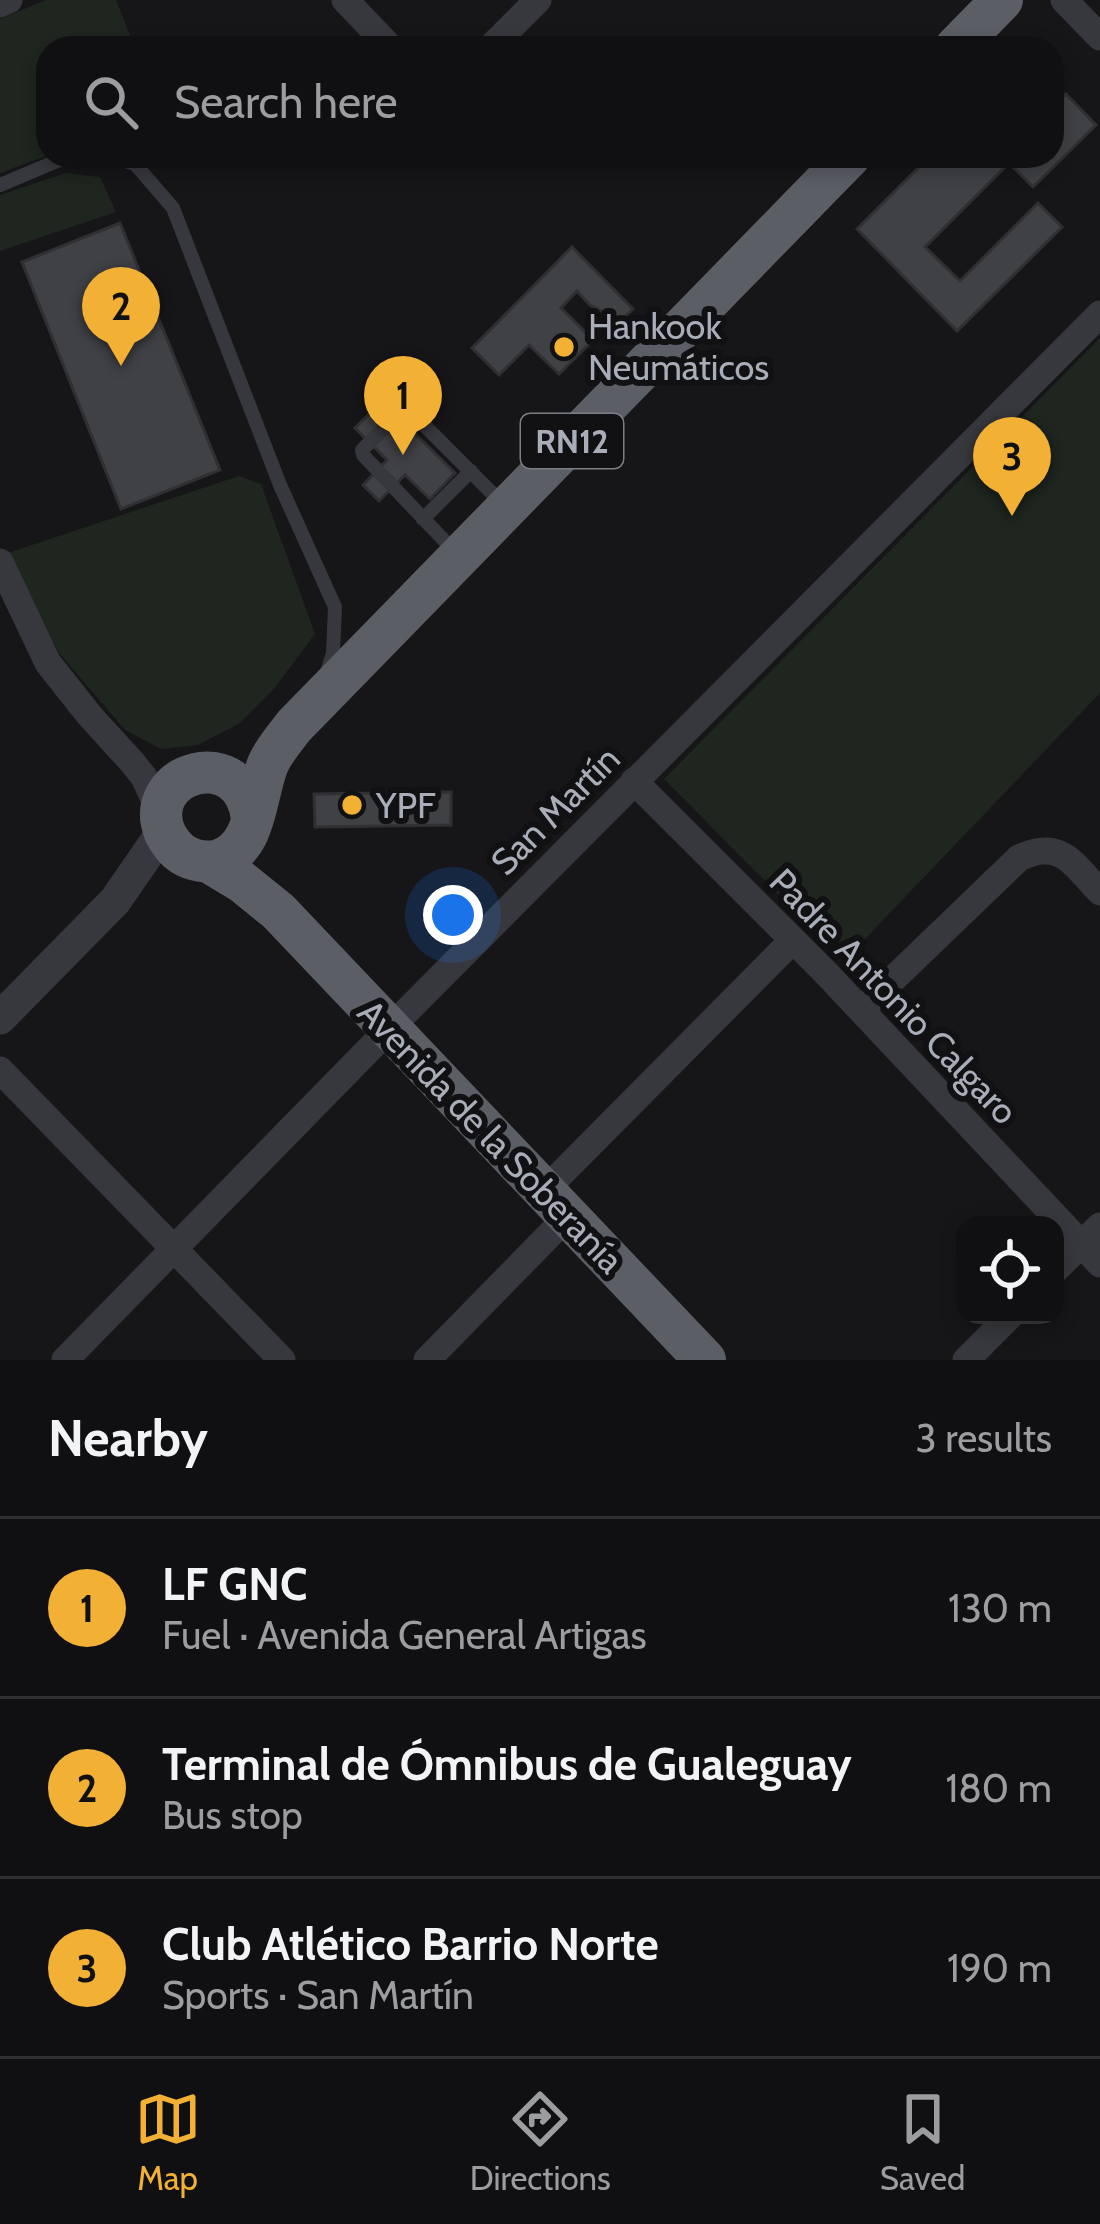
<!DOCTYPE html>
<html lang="en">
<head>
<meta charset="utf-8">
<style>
	:root { --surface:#101012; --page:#19191b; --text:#f1f3f6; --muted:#9c9d9f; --line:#303032; --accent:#f2b134 }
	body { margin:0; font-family:Cabin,sans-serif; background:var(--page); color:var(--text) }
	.controls { position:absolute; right:36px; bottom:36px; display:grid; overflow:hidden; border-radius:24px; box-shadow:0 6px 18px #0003 }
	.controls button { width:108px; height:108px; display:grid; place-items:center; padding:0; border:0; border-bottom:3px solid var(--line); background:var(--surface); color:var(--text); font:60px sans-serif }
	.you { position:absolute; left:453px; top:915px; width:42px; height:42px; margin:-30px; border:9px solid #fff; border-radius:50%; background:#1a73e8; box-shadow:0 0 0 18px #1a73e833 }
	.badge { display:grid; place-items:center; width:78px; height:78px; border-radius:50%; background:var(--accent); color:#111; font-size:39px; font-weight:700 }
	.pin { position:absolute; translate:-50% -99px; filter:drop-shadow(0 3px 6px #0008) }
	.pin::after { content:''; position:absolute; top:63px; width:42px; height:36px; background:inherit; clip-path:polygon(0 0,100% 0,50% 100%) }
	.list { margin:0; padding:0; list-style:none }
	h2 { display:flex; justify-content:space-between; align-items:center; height:156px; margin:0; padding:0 48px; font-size:51px }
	h2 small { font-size:39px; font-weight:400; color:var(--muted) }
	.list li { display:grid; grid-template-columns:78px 1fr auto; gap:36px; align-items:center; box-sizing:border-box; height:180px; padding:0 48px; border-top:3px solid var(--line) }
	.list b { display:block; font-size:45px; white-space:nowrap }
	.list p { margin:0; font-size:39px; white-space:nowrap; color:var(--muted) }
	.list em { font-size:39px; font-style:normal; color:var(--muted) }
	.icon { flex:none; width:66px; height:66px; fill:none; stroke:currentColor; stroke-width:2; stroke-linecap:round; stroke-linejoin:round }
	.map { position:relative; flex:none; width:1100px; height:1360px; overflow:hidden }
	.search { position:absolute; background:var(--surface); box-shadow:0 6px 18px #0003; left:36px; right:36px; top:36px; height:132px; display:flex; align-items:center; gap:30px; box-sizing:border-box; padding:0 42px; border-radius:36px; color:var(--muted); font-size:45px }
	.sheet { height:696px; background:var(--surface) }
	nav { display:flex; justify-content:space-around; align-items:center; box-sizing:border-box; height:168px; border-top:3px solid var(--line); background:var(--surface); font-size:33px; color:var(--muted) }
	nav a { display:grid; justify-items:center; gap:6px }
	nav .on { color:var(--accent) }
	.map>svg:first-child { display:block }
	.green { fill:#1e261f }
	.building { fill:#404145; stroke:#303034; stroke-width:3 }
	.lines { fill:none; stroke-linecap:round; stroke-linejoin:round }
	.service { stroke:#37383d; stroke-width:14 }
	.minor { stroke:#37383d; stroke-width:27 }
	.tertiary { stroke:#37383d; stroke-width:33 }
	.trunk { stroke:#5b5e65; stroke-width:42 }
	.poi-dot { fill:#f2b134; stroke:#111113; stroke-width:4.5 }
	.labels { text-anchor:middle; stroke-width:12; stroke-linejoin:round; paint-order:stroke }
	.shield { fill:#111113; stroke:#7b7e86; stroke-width:3 }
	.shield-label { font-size:33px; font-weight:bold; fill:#a8adb8 }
	.poi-label { font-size:36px; fill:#a8adb8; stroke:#111113; text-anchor:start }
	.street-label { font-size:36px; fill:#a8adb8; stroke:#111113 }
</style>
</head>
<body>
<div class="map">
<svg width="1100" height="1360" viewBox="0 0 1100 1360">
	<rect width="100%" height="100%" fill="#161618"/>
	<path class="green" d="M46,0H116L135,48H48V155L0,173V19Z
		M66,173L100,177L116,212L0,251V195Z
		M1100,338V693L844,961L664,779Z
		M239,476L261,484L315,634L273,690L240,723L198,745L161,749L125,730L59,653L8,553Z"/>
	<path class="building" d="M1066,94L1096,125L1033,187L1009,163L925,247L960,281L1038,203L1062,227L957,331L857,229L930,156H1052V108Z
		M120,223L220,470L121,509L22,262Z
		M572,247L633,309L620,321L590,305L577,291L561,308L593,340L559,374L529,345L499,375L472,348Z
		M382,401L455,473L430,499L405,475L379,501L363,485L387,460L355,428Z
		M451,792V825L315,827L314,794Z"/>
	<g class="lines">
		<path class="service" d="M111,156L135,164L173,208L280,485L335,607L333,653L326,675
			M0,185L69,156
			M423,519L471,471
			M457,554L363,455L362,450L400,412L414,415L503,504"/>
		<path class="minor" d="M345,0L391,48
			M1064,0L1100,37
			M0,4L9,0
			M490,48L538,0
			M0,562L48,663L90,716L132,762L144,777L161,814
			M634,781L826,973L1100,1264
			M861,1010L1019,858C1061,838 1073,864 1100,892
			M0,1070L282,1360
			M543,1192L792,941
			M1055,1270L1100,1226
			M65,1360L389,1029L1100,314
			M427,1360L567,1217
			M966,1360L1011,1315"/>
		<path class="tertiary" d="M0,1018L115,901L164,830"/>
		<path class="trunk" d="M955,48L1002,0
			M252,819C243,741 140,772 165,833C169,841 175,849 182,854C193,861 207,863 219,860C257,848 255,796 268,764C274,750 285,738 294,726L850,156
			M209,862L242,882L278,911L705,1360"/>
	</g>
	<g class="poi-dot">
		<circle cx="564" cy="347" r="12"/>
		<circle cx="352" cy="805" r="12"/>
	</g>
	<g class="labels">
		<rect class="shield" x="521" y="414" width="102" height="54" rx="9"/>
		<g class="shield-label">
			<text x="572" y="453">RN12</text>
		</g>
		<g class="poi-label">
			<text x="588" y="339">Hankook<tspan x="588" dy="41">Neumáticos</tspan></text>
			<text x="376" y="818">YPF</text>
		</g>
		<g class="street-label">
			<text transform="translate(555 810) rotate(-45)" y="13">San Martín</text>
			<text transform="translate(894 996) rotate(46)" y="13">Padre Antonio Calgaro</text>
			<text transform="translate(491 1136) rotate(46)" y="13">Avenida de la Soberanía</text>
		</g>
	</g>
</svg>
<div class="controls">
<button><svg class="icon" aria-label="locate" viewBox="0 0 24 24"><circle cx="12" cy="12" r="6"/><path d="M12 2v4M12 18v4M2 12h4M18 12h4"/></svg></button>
</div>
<div class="you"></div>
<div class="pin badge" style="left:403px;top:455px">1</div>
<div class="pin badge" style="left:121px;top:366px">2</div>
<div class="pin badge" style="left:1012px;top:516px">3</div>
<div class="search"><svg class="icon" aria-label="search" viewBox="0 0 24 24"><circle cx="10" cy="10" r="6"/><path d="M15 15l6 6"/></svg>Search here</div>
</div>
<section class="sheet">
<h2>Nearby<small>3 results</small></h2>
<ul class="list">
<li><span class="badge">1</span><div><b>LF GNC</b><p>Fuel · Avenida General Artigas</p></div><em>130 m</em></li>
<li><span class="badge">2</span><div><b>Terminal de Ómnibus de Gualeguay</b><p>Bus stop</p></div><em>180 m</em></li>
<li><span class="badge">3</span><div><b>Club Atlético Barrio Norte</b><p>Sports · San Martín</p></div><em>190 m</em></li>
</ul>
</section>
<nav>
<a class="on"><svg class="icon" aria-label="map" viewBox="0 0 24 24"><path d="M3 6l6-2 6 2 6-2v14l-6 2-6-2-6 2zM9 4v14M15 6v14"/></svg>Map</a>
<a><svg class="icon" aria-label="directions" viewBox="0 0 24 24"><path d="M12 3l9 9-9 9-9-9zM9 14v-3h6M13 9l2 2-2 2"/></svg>Directions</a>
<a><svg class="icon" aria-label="saved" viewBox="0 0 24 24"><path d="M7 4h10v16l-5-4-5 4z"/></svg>Saved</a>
</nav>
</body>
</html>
